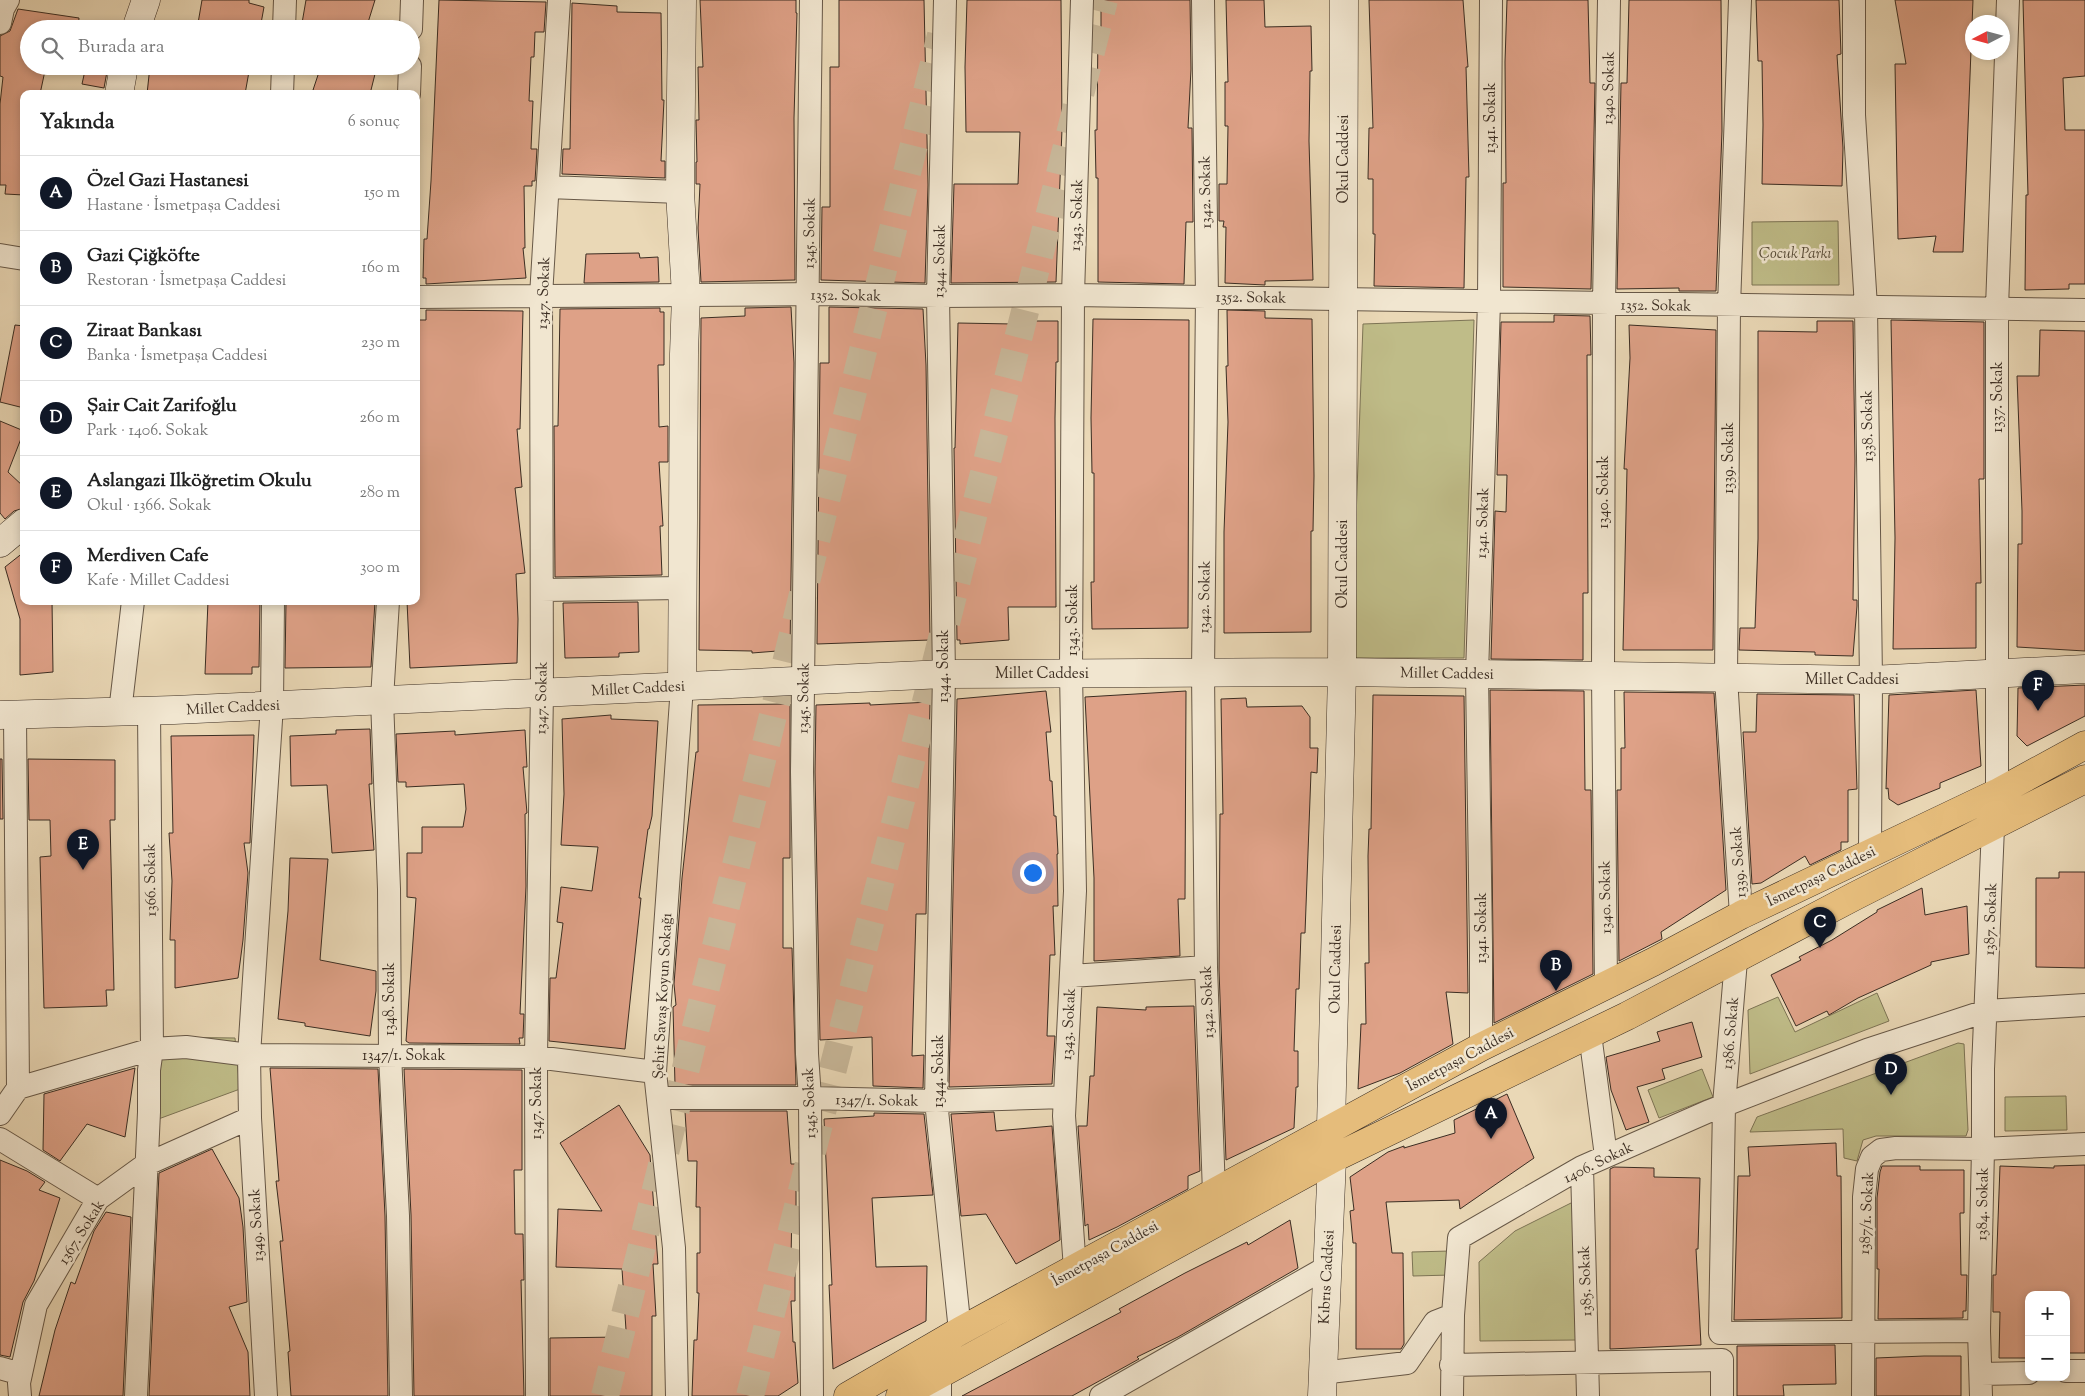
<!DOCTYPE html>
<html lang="tr">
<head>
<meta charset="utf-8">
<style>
	:root { --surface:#fff; --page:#f2f2f2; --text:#222; --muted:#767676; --line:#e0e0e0; --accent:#111827 }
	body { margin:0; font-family:"Sorts Mill Goudy",serif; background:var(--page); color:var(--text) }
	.controls { position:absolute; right:15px; bottom:15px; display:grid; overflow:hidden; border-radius:10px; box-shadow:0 2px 8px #0003 }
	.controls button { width:45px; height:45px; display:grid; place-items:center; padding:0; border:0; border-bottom:1px solid var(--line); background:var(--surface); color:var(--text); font:25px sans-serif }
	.compass { position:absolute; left:1965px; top:15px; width:45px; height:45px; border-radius:50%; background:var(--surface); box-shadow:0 2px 8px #0003; rotate:264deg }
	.you { position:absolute; left:1032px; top:872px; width:18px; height:18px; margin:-12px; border:4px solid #fff; border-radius:50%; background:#1a73e8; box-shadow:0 0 0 8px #1a73e833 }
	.badge { display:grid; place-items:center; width:32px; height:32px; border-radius:50%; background:var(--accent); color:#fff; font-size:16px; font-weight:700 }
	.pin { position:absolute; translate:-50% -41px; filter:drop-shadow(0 1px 2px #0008) }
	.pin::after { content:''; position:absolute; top:26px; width:18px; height:15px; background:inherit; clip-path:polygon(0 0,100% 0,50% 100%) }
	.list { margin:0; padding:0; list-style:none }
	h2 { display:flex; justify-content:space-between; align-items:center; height:65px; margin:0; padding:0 20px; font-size:21px }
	h2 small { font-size:16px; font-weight:400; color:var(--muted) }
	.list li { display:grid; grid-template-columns:32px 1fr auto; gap:15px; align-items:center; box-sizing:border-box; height:75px; padding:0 20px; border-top:1px solid var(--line) }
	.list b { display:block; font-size:19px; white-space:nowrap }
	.list p { margin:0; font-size:16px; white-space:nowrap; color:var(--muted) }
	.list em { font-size:16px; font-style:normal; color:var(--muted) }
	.icon { flex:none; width:28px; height:28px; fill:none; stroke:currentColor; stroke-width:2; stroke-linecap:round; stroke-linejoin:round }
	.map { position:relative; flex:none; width:2085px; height:1396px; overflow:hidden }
	.search { position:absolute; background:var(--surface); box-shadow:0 2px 8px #0003; left:20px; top:20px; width:400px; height:55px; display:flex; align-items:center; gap:12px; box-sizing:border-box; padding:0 18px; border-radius:28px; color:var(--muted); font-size:19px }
	.panel { position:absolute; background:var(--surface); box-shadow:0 2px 8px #0003; left:20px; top:90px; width:400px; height:515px; border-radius:10px }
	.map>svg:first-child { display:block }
	.green { fill:#bfbc88; stroke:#7d7455 }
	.building { fill:#dea187; stroke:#3b2d22 }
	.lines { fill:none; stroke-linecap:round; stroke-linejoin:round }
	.highway-tunnel { stroke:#c7b698; stroke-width:28; stroke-dasharray:28 14; stroke-linecap:butt }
	.street-casing { stroke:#675847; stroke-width:24 }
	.secondary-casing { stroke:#3b2d22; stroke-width:29 }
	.primary-casing { stroke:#3b2d22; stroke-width:29 }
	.street { stroke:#f1e6d0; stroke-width:22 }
	.secondary { stroke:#f1e6d0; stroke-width:28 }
	.primary { stroke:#e5bc7b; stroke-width:28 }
	.labels { text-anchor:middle; stroke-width:5; stroke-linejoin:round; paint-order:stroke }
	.street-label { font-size:15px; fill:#3b2d22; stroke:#f1e6d0 }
	.park-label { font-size:15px; font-style:italic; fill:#554a36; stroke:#f1e6d0 }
</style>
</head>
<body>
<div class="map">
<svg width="2085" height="1396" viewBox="0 0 2085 1396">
	<rect width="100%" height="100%" fill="#ead8b6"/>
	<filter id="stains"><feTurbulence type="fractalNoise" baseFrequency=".004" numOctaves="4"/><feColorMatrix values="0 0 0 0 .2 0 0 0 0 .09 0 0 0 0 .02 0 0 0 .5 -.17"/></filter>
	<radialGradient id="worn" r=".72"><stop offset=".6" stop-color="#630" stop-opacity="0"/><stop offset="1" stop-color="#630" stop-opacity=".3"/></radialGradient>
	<path class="green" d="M1838,221L1839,285H1752V222Z
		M1474,320L1464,658H1351L1363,324Z
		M1877,993L1889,1021L1750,1074L1748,1010L1778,997L1795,1032Z
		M156,1037L235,1038L240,1089L153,1121Z
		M1958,1043L1964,1044L1968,1130L1966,1136H1876L1863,1140L1857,1161L1844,1158L1843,1129L1750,1132L1757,1117Z
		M1702,1069L1713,1097L1659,1118L1648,1090Z
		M2066,1096L2067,1130L2005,1131V1097Z
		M1575,1201L1576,1340L1480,1341L1479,1262L1515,1231Z
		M1450,1251L1451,1275L1413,1276L1412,1252Z"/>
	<path class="building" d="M202,0H249V3L264,7L260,29H197Z
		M306,0H375L366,29H301Z
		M439,0L546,2L544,32H535L534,57H531L529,101H533L531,149H537L535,181H532V186H524L525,248H523L526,278L426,284V278H423L424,239H427L431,181Z
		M700,0H796V13H797L794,118L795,280L701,282L698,228L700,184H696V162H697L696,120H699L698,67H703Z
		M839,0H924L928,185L925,283L821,280L822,207H830V67H839Z
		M967,0H1061L1062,129L1056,282L951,283L954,184H1018L1020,132H966L965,67Z
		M1101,0H1190L1191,69L1188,128H1192L1193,222H1186L1184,284L1098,282V178H1096L1095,130H1097L1098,28H1101Z
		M1226,0H1264L1265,27L1311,26L1312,71H1310L1309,141L1313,280L1265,281V285L1225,283L1226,227H1223L1224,221H1219V184H1227L1228,126H1225V82H1228Z
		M1369,0H1463L1468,67H1466L1469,177H1466L1464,288L1374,286L1375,234H1373V179H1368L1369,128H1373Z
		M1507,0H1588L1590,83H1595L1591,289L1503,287V183H1506L1505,62Z
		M1629,0H1721L1722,131L1716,291H1679V288L1617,289L1621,83H1627Z
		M1756,0H1839L1841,54L1837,55L1843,148L1842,186L1762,184L1763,125L1762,61H1758Z
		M1895,0H1973L1963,252H1933L1936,236L1898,239L1895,64H1906Z
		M2023,0H2085V76L2063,78L2065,130H2085V284H2069V289L2025,290L2026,195H2028Z
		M572,3L617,6V12L661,13L662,100H664L661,161H665V178L562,174L563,149H570Z
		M18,9L79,18L78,29H29V66H46L40,94H24V195L5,194L6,185H0V104L3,77L0,76V36L10,31Z
		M86,66H108L104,88L82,84Z
		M150,66H250L245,94H147Z
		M321,66H377L370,94H325L313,90Z
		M639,253L640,258L658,257L659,282L584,283L586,254Z
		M791,307L794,363L790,650L752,653V651L699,650L701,318L745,316V308Z
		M829,307L923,309L926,365L930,640L817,644L820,363H829Z
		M660,308V312H664V365H658L659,427L668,426V462H659L663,526H660L662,575L555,577L554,426H558L560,309Z
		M426,310L523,311L520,429H517L522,487L515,488L525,573L516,574L518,619L517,663L410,668L407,601H416V320H426Z
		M1227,310L1265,311V318L1312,319L1314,476L1313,531H1311V632L1224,633V532L1228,422L1226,366H1228Z
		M1554,315L1590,316L1591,355H1587L1588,593H1583V660L1491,659L1495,511L1506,512L1507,475H1497L1501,322H1554Z
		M1093,319L1189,320L1188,628L1092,629L1091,582H1094V473H1092L1091,418Z
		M1891,320L1984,322V479H1979L1981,583H1976V648L1893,649L1895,538Z
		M1013,321H1058V362H1056L1055,418L1056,607H1008L1009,640L960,644V640H957L954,448H955L958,323L1013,324Z
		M1817,321H1853L1855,461L1853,600H1857V606L1853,656L1815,655V652L1739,650L1740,628H1755L1758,539V331L1817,332Z
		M15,325L24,326V408L0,402Z
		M1629,325L1716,330L1713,650H1623L1627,469H1624L1630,358Z
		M2040,330L2085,331V651L2017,647L2018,544H2022V511L2017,376H2039Z
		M0,421L24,431L8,472L24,487V508L14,511L5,519L0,513Z
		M24,552V601H52L53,672L20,675V619L5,567Z
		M208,601H260L259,667H252V674H205Z
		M286,601H375L371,667L285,668Z
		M638,602L639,652L619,653V657L565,658L563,603Z
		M2085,685V716L2027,746L2017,736L2018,688Z
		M1490,690L1584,691L1585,790H1591L1593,974L1494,1023Z
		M1976,690L1981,766L1940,783V788L1898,805L1889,799L1888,788L1886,789L1889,695Z
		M1046,691L1051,732H1046L1050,781H1052L1054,816H1056L1058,854H1057L1058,906H1053L1055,955H1050L1047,1036H1055L1052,1084L949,1087L957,699Z
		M1186,691L1185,899H1178L1180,956L1094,961V878L1085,697Z
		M1624,692L1714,693L1726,890L1661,932L1662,939L1619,961L1617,790H1621V748H1625Z
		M1757,694L1854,695L1857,789L1848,790V842H1841V850L1810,865L1805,856L1761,883L1752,884L1743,732H1756Z
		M1373,695L1464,696L1468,993L1446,992L1453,1044L1400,1073L1358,1089L1361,1024H1366L1365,963H1369L1368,856L1369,829H1371Z
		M1246,698L1247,707L1302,706L1310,717V748H1318L1317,773L1311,772L1305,933H1301L1299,989H1296L1294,1051H1298V1087H1296L1294,1128L1226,1160L1219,970L1220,814H1223L1221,699Z
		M930,702L926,914H916L912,1056L924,1055L923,1088L873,1086L872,1037L820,1040L815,772L816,705L870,703V705Z
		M790,704V858H783V948H792L796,1085H675L673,1007L676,1005L674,984L682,878L696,752H698V705Z
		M611,715V719L658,721L652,816L649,829H648L639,898H641L625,1049L549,1041L550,978H556L563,923L557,922L561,887L592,891L598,847L561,845L564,794L562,719Z
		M370,729L372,784H369L374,850L332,853L327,785L291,786L290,736L336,734V730Z
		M525,730L527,767H523L527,813L525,814L526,886L520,1014H524L523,1038H519L520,1044L409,1043L406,1041L416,898L407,897V853H422V827H463L466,809L464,784L406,787V782H398L396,734L455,731V735Z
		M254,735L250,843H244L248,873L243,940L238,978L175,988V940H170L172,881L169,833H173L171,736Z
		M0,759H2L3,819H0Z
		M28,759L115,760V820H110L114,990H106L107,1006L44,1008L40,857L51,856L50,820H29Z
		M290,858L328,859L320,960L376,971V991L370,1036L305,1026V1023L278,1019L288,911Z
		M2059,872H2085V968L2036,967V878H2059Z
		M1922,888L1925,915L1967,906L1969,954L1931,962V965L1858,998L1829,1015L1827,1011L1796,1026L1771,975L1801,960L1799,957L1832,940L1877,912V910Z
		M1194,1006L1200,1171L1188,1176V1189L1117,1227L1089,1240L1088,1224L1085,1226L1078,1126H1087L1090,1076H1094L1097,1007L1146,1010V1007Z
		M1692,1022L1702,1057L1662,1069L1665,1079L1637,1087L1649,1122L1626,1130L1611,1090L1606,1057L1660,1041L1657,1032Z
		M135,1068L125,1137L87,1124L60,1161L43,1150L44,1094Z
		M270,1068L378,1069L385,1216L388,1396H291L288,1352L290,1351L280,1241H283L276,1181H279Z
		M404,1069L522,1070V1170H514L515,1234H523L524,1280H521L524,1396H414L411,1215Z
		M1507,1094L1534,1158L1460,1209L1459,1200L1386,1202L1392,1253H1403L1404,1344L1401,1349H1356V1243H1353L1350,1211L1354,1210L1350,1177L1388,1152L1404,1146V1148L1455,1133L1454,1120Z
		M619,1105L650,1155L658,1264H653L656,1316H652V1396H550V1338L620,1337L619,1330H626L622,1269L556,1267L558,1209L602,1211L560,1143Z
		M685,1111H787L791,1164H796V1206H792L791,1260H795V1301H791L793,1342H795L798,1383L778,1396H692L694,1340H697L699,1293H697V1253H700V1207H696L697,1161H688Z
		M994,1112L996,1131L1052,1126L1060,1240L1016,1264L986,1214L961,1216L951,1114Z
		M874,1113L924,1114L933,1195L872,1198L876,1267L927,1266L926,1321L833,1369L829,1285H832L824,1119L874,1116Z
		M1836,1143L1837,1176H1841L1842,1318L1734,1320L1738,1176H1750L1748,1147Z
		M212,1149L239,1198L243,1227L247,1302L229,1307L248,1352L250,1396H149L159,1173Z
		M0,1160L27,1171L45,1182L39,1190L60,1198L34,1281L23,1302L10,1357L0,1355Z
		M2085,1165V1353H2066V1295H2029V1358H1999L2000,1312H1993V1275H1996L2000,1166L2054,1168V1166Z
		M1882,1166H1920V1170H1964V1213H1960L1961,1275H1967L1966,1311H1963V1318L1878,1319L1879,1269H1877V1198L1880,1172Z
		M1614,1167L1654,1168V1177L1700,1178L1698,1249H1696L1701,1345L1610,1349V1169Z
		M106,1212L131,1217L123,1396H39L55,1330L71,1282L75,1284L94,1231Z
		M1290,1220L1298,1268L1178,1337L1137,1357L1139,1359L1072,1396H962L1121,1312L1119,1309L1185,1273L1247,1242L1248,1245Z
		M1835,1345L1836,1384L1783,1385L1784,1396H1737V1346Z
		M1924,1356H1961V1396H1876V1358Z"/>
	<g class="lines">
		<path class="highway-tunnel" d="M605,1396L941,35
			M750,1396L1104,0"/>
		<g class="street-casing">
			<path id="street" d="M811,0L802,772L807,1054L810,1098L812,1396
				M945,0L938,296L944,674L936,1101L960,1331
				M1203,0L1207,297L1203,672L1206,967L1214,1193
				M1740,0L1729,306L1726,678L1741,915
				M1854,0V115L1866,307L1871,680L1870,852
				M0,23L3,9L8,0
				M284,29L285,0
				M411,29L412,0
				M282,94L283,66
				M409,94L410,66
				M548,187L680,192
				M0,255L24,259
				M416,297L822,294L938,296L1073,295L2085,310
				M542,590L681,588
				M388,601L382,699L389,889L390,1055L398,1216L401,1396
				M149,711L152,1049L186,1047L249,1055L536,1057L655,1072
				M120,712L133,601
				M15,715L18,1088L152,1049L149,1070V1112L136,1396
				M1997,793V308L2008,0
				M1736,960L1724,1105L1720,1333L1979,1331
				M1071,976L1206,967
				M1606,985L1603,676L1604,304L1609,0
				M1590,1034L1606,1156
				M1481,1047V945L1477,674L1489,302L1491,0
				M658,1098H810L936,1101L1065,1097
				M0,1114L18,1088
				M0,1139L98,1199
				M1582,1167L1588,1396
				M1075,1269L1064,1116L1075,891L1071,673L1073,295L1082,0
				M1451,1365L1722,1360V1396
				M0,1368L21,1374
				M2066,1371H2085
				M1321,1373L1407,1363L1435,1322L1453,1315L1459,1238L1582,1167L1707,1112L1867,1050L1986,1011L2085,1005
				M1981,1374L2029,1373
				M940,1375V1396
				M20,1396L19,1383L36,1305L98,1199L145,1165L250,1118
				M266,1396L250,1118L249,1055L272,705L273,601
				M537,1396L536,1057L542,692L541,296L559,0
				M677,1396L674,1248L655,1072L682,686
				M1101,1396L1327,1267
				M1452,1396L1453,1315
				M1863,1396L1864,1197L1867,1169L1872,1157L1881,1150L1896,1148L1983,1149L2085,1144
				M1981,1396L1979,1331L1983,1149V1069L1993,827"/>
		</g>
		<g class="secondary-casing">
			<path id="secondary" d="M682,0L680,192L686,295L684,354L682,686
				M136,29L146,0
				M119,94L124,66
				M0,543L24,523
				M0,715L174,710L944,674L1342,672L1871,680L2085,669
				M1331,1127L1342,672L1344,0
				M1322,1396L1332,1159"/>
		</g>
		<g class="primary-casing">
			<path id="primary" d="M848,1396L960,1331L1481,1047L1653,962L1741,915L1997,793L2085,745
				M900,1396L1332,1159L1627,1016L1855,896L2085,779"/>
		</g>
		<use href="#street" class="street"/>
		<use href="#secondary" class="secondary"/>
		<use href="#primary" class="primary"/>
	</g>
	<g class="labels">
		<g class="street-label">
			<text transform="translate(1608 88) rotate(-89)" y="5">1340. Sokak</text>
			<text transform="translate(1490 118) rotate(-90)" y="5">1341. Sokak</text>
			<text transform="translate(1343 159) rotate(-90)" y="5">Okul Caddesi</text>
			<text transform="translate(1205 192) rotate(-91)" y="5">1342. Sokak</text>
			<text transform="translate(1076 215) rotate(-88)" y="5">1343. Sokak</text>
			<text transform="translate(809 233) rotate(-89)" y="5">1345. Sokak</text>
			<text transform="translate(939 261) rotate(-89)" y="5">1344. Sokak</text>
			<text transform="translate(543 293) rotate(-88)" y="5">1347. Sokak</text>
			<text transform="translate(846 295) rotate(1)" y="5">1352. Sokak</text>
			<text transform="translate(1251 297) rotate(1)" y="5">1352. Sokak</text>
			<text transform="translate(1656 305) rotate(1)" y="5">1352. Sokak</text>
			<text transform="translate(1997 397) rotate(-90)" y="5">1337. Sokak</text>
			<text transform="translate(1867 426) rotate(-91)" y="5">1338. Sokak</text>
			<text transform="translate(1728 458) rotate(-90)" y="5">1339. Sokak</text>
			<text transform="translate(1603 492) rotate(-90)" y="5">1340. Sokak</text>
			<text transform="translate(1482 523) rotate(-88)" y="5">1341. Sokak</text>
			<text transform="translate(1342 564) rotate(-90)" y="5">Okul Caddesi</text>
			<text transform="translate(1204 597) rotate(-89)" y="5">1342. Sokak</text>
			<text transform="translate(1072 620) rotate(-90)" y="5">1343. Sokak</text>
			<text transform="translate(943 666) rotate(-90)" y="5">1344. Sokak</text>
			<text x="1042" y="678">Millet Caddesi</text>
			<text transform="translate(1447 673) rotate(1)" y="5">Millet Caddesi</text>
			<text x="1852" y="684">Millet Caddesi</text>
			<text transform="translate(638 688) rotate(-3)" y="5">Millet Caddesi</text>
			<text transform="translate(541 698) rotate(-89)" y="5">1347. Sokak</text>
			<text transform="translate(803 698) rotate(-89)" y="5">1345. Sokak</text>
			<text transform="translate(233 707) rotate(-3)" y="5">Millet Caddesi</text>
			<text transform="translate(1738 862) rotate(-94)" y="5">1339. Sokak</text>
			<text transform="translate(1821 876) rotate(-26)" y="5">İsmetpaşa Caddesi</text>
			<text transform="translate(150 880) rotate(-91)" y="5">1366. Sokak</text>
			<text transform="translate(1605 897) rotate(-91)" y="5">1340. Sokak</text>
			<text transform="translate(1990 919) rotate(-88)" y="5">1387. Sokak</text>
			<text transform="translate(1481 928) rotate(-90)" y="5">1341. Sokak</text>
			<text transform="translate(1335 969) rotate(-89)" y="5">Okul Caddesi</text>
			<text transform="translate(662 996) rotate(-87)" y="5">Şehit Savaş Koyun Sokağı</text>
			<text transform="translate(389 999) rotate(-90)" y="5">1348. Sokak</text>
			<text transform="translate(1207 1002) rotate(-92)" y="5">1342. Sokak</text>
			<text transform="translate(1068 1024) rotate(-87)" y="5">1343. Sokak</text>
			<text transform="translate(1730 1033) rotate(-85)" y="5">1386. Sokak</text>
			<text x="404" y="1060">1347/1. Sokak</text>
			<text transform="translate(1460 1059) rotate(-28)" y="5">İsmetpaşa Caddesi</text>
			<text transform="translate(938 1071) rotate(-90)" y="5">1344. Sokak</text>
			<text transform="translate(877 1100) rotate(1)" y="5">1347/1. Sokak</text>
			<text transform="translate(536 1103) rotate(-90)" y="5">1347. Sokak</text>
			<text transform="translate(809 1103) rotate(-92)" y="5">1345. Sokak</text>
			<text transform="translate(1598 1162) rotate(-26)" y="5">1406. Sokak</text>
			<text transform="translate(1982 1204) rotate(-89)" y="5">1384. Sokak</text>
			<text transform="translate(1866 1213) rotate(-87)" y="5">1387/1. Sokak</text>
			<text transform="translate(256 1225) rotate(-93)" y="5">1349. Sokak</text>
			<text transform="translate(81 1232) rotate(-58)" y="5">1367. Sokak</text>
			<text transform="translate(1105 1253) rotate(-29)" y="5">İsmetpaşa Caddesi</text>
			<text transform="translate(1326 1277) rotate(-87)" y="5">Kıbrıs Caddesi</text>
			<text transform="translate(1585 1281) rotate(-92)" y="5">1385. Sokak</text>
		</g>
		<g class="park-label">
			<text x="1795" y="258">Çocuk Parkı</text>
		</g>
	</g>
	<rect width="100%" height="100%" filter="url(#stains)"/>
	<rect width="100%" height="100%" fill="url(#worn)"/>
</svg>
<div class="controls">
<button>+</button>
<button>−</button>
</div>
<svg class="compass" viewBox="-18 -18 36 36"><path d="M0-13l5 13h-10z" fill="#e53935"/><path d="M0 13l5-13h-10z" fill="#767676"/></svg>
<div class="you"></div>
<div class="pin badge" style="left:1491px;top:1139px">A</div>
<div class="pin badge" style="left:1556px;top:991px">B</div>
<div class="pin badge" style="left:1820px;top:948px">C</div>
<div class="pin badge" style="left:1891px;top:1095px">D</div>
<div class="pin badge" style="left:83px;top:870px">E</div>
<div class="pin badge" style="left:2038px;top:711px">F</div>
<div class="search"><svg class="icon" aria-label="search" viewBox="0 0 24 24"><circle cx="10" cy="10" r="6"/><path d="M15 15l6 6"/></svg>Burada ara</div>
<section class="panel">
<h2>Yakında<small>6 sonuç</small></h2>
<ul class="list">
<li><span class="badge">A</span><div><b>Özel Gazi Hastanesi</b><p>Hastane · İsmetpaşa Caddesi</p></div><em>150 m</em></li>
<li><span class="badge">B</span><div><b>Gazi Çiğköfte</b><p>Restoran · İsmetpaşa Caddesi</p></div><em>160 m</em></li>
<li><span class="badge">C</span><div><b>Ziraat Bankası</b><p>Banka · İsmetpaşa Caddesi</p></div><em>230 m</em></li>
<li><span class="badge">D</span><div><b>Şair Cait Zarifoğlu</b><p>Park · 1406. Sokak</p></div><em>260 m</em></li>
<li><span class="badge">E</span><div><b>Aslangazi Ilköğretim Okulu</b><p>Okul · 1366. Sokak</p></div><em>280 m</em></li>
<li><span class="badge">F</span><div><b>Merdiven Cafe</b><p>Kafe · Millet Caddesi</p></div><em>300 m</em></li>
</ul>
</section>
</div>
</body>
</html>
